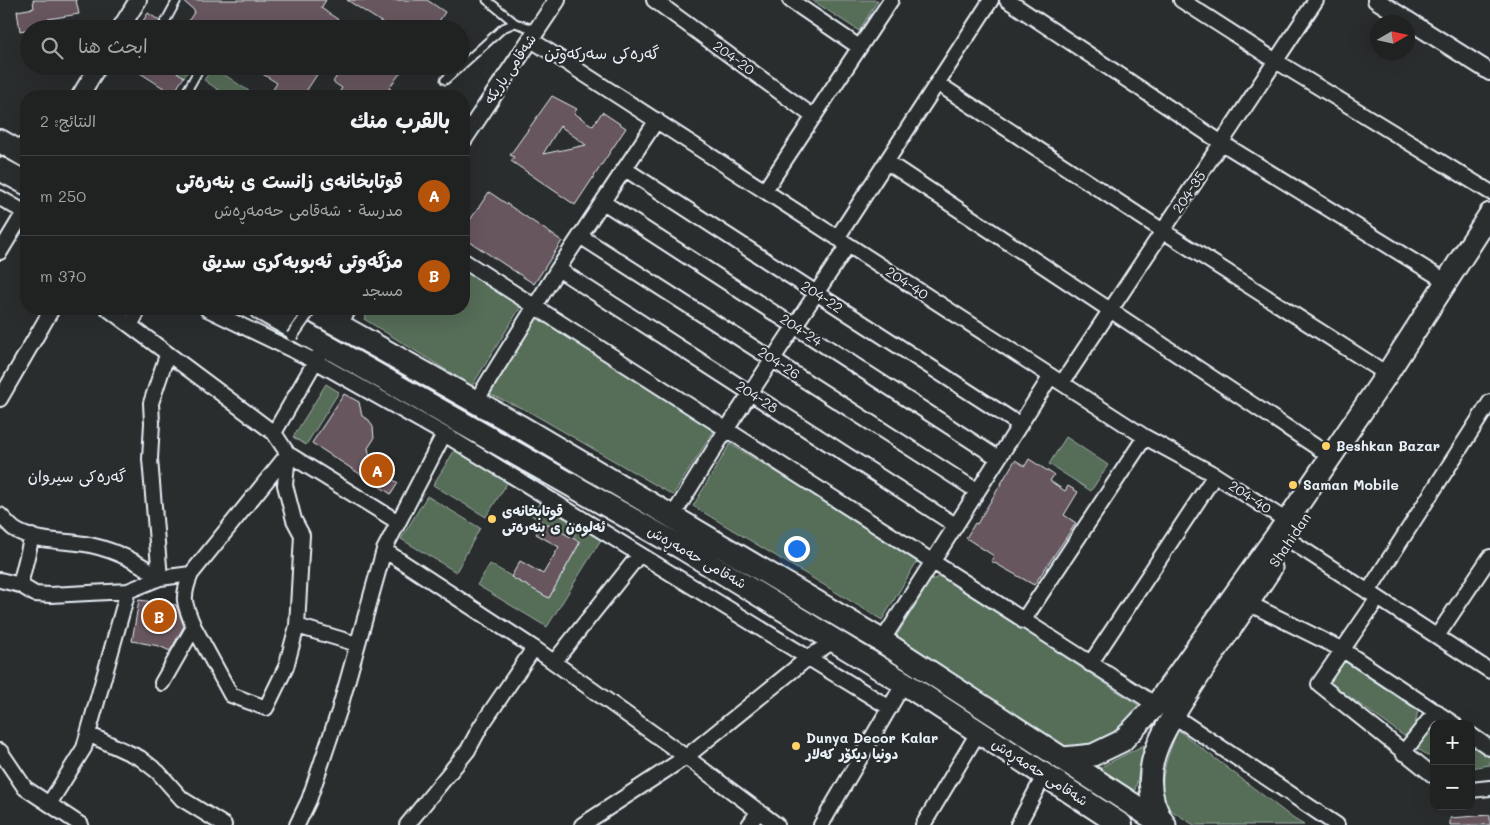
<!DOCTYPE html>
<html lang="ar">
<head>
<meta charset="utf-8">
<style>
	:root { --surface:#202222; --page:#282a2a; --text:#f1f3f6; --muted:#a2a4a5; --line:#3d3f40; --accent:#b45309 }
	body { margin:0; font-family:Mali,"Playpen Sans Arabic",sans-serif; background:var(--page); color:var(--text); direction:rtl }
	.controls { position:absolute; right:15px; bottom:15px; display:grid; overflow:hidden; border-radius:10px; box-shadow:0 5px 20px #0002 }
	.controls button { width:45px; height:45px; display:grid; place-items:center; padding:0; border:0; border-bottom:1px solid var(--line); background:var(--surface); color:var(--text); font:25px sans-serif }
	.compass { position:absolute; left:1370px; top:15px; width:45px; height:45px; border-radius:50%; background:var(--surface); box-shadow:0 5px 20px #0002; rotate:81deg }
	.you { position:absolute; left:796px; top:548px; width:18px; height:18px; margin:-12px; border:4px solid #fff; border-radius:50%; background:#1a73e8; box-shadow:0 0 0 8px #1a73e833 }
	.badge { display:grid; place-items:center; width:32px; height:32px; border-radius:50%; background:var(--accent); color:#fff; font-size:16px; font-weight:700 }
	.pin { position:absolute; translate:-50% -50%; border:2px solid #fff; box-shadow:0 1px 5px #0006 }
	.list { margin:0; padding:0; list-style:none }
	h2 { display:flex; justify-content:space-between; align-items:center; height:65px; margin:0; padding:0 20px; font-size:21px }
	h2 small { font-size:16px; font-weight:400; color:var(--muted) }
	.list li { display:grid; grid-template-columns:32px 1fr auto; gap:15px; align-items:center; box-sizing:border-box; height:80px; padding:0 20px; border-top:1px solid var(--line) }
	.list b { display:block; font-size:19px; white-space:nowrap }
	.list p { margin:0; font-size:16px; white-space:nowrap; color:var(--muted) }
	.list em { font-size:16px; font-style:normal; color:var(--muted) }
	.icon { flex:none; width:28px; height:28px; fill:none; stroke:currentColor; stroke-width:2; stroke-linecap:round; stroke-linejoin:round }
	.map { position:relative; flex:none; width:1490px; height:825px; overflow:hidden; direction:ltr }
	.search { position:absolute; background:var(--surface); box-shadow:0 5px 20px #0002; left:20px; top:20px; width:450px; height:55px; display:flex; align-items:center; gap:12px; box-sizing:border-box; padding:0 18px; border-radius:28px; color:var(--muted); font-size:19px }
	.panel { position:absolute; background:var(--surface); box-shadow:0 5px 20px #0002; left:20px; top:90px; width:450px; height:225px; border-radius:20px; direction:rtl }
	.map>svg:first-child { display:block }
	.green { fill:#566d58; stroke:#9fafa8 }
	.building { fill:#67565f; stroke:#e8f1f8; fill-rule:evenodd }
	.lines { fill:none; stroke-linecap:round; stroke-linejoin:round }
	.service-casing { stroke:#e8f1f8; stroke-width:11 }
	.minor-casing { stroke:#e8f1f8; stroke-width:18 }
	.tertiary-casing { stroke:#e8f1f8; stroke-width:20 }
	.primary-casing { stroke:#e8f1f8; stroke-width:25 }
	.trunk-casing { stroke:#e8f1f8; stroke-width:26 }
	.service { stroke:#2a2d2e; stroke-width:7 }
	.minor { stroke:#2a2d2e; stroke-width:14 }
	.tertiary { stroke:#2a2d2e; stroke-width:16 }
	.primary { stroke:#2a2d2e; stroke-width:21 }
	.trunk { stroke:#2a2d2e; stroke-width:22 }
	.pedestrian-bridge-casing { stroke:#e8f1f8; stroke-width:14; stroke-linecap:butt }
	.pedestrian-bridge { stroke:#2a2d2e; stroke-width:10 }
	.poi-dot { fill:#ffd166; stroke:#2a2d2e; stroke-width:2 }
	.labels { text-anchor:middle; stroke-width:4.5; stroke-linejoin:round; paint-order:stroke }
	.street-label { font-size:14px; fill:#e8f1f8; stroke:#2a2d2e }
	.poi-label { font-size:14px; font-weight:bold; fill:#e8f1f8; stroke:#2a2d2e; text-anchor:start }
	.quarter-label { font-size:16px; fill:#e8f1f8; stroke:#2a2d2e }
</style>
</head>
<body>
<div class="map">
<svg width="1490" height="825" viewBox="0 0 1490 825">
	<rect width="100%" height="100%" fill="#2a2d2e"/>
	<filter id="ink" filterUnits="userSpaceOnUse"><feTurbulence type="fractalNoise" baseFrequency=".02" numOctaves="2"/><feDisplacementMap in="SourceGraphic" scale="10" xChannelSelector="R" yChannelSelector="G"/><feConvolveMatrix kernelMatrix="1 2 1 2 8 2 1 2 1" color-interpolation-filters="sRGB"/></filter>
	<g filter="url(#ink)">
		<path class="green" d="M812,0H878L859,31Z
			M168,66H192L184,77Z
			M213,67L256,96H227L204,80Z
			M464,266L523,303L472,386L364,319L370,309H464Z
			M538,314L715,429L673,495L528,411L487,393Z
			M326,384L339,392L306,445L293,437Z
			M1066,437L1108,465L1091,491L1049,464Z
			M730,444L919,558L882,620L693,506Z
			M456,448L509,480L486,517L433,485Z
			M427,496L480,528L456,572L401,539Z
			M541,501L602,538L547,627L477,585L490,564L549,598L580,543L573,539L575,534L571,532L568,537L531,515Z
			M938,577H943L1138,705C1121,729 1097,751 1065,746L894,640L930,581Z
			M1343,660L1418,711L1414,729L1404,736L1330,683L1333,673Z
			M1434,726V760L1417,748Z
			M1178,730L1294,819L1304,825H1194L1164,806C1159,777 1167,757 1178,730Z
			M1471,742L1490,757V765L1471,768Z
			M1144,745L1135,791L1099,768Z"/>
		<path class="building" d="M33,0H76L79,14L48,19V25L20,31L17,11L34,8Z
			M182,0H326L321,8L352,29H183L195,11Z
			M347,0H427L445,12L434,29H392Z
			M148,13L160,21L158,29H138Z
			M129,66H168L184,77L173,94Z
			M250,66H314L320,70L303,96H269L277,83Z
			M343,66H393L401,72L389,88L400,96H337L342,88L333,82Z
			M552,96L577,109L574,113L593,126L602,112L626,128L575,205L511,161L514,157L510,155ZM560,126L586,145L543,154Z
			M489,192L562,241L534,284L464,238V229Z
			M344,394L359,402L362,416L369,420L373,427L374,439L368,448L372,466L398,483L391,494L312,443Z
			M1029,459L1054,475L1050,481L1065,491L1068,486L1078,492L1064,515L1076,523L1034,585L991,561L994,556L966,538L975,523L977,524L1015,460L1025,466Z
			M543,522L580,542L549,598L511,577L520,561L543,574L559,547L536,534Z
			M139,600L176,605L184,626L170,651L159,646L132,641Z
			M1490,815V825H1450V818Z"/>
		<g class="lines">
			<g class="service-casing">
				<path id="service" d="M487,0L515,23
					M172,29L164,24L177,0
					M461,66L503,28L515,23L536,30
					M445,80L461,66
					M184,96L201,66"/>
			</g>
			<g class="minor-casing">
				<path id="minor" d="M654,0L814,117
					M790,0L859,47
					M1007,0L1222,143L1447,282
					M1181,0L1276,61L1490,192
					M530,39L1145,437L1215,475L1287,521
					M937,83L1163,231L1387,374
					M887,162L1330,456
					M625,169L1020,425
					M765,190L891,0
					M0,198L26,213
					M603,202L998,458
					M580,236L977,491
					M837,238L991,0
					M0,252L26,209
					M464,261L1156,705
					M558,269L955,525
					M108,309L274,433L288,454L285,485L294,520L302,535L297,626
					M207,309L315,361L444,434L890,708
					M131,324L139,309
					M1062,383L1316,0
					M0,399L52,309
					M476,401L558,269L657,120
					M274,433L319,355
					M0,515C5,520 9,525 14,529C34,543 67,540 90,545C117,551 139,562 160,578
					M672,517L726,430L848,245
					M1289,540L1490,671
					M384,550L534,648L686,757L777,825
					M160,578L150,459L152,423L151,403L167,355
					M0,580L20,585L35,594L50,595L128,591L160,578L191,574
					M20,585L32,536
					M1368,592L1490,402
					M1378,598L1319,684L1434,776
					M1248,603L1343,650L1454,724
					M1023,621L1145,437
					M194,627C184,604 181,598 191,574L288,454L398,522
					M1437,636L1490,557
					M882,641L1051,376
					M554,662L639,555
					M1090,664L1215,475
					M162,683L194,627L231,695L266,708L286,667L297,626L357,644
					M1174,716L1337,825
					M88,734L140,758L158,772L182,799L224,825
					M1471,735L1490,748
					M0,751L25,788L81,825
					M1403,753L1436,711
					M1471,790L1490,788
					M49,804L84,748L128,591
					M297,825L309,800L339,711L384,550L444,434
					M407,825L468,750L481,726L534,648
					M582,825L686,757L808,658L835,640
					M749,825L759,811
					M821,825L904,683
					M923,825L979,731
					M1018,825L1045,774"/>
			</g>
			<g class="tertiary-casing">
				<path id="tertiary" d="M1376,0L1490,72
					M120,29L138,0
					M80,96L98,66
					M464,139L557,0
					M338,324L348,309"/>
			</g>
			<g class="primary-casing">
				<path id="primary" d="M1064,758L1093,755L1122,741L1156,705L1287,521L1387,374L1490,214
					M1165,825C1151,805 1147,784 1153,760C1160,733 1178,709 1192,686C1218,646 1245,608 1271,568"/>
			</g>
			<g class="trunk-casing">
				<path id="trunk" d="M0,141L26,156
					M0,169L26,183
					M261,309L684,549L904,683L1121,825
					M310,309L519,426L882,641L1164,825"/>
			</g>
			<use href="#service" class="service"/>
			<use href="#minor" class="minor"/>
			<use href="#tertiary" class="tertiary"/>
			<use href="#primary" class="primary"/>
			<use href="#trunk" class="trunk"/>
			<g class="pedestrian-bridge-casing">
				<path id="pedestrian-bridge" d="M292,336L311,309"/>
			</g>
			<use href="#pedestrian-bridge" class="pedestrian-bridge"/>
		</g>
	</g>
	<g class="poi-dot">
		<circle cx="1326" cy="446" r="5"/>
		<circle cx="1293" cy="485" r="5"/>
		<circle cx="492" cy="519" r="5"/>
		<circle cx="796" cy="746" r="5"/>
	</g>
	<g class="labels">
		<g class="street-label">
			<text transform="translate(734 58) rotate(36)" y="5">204-20</text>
			<text transform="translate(510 69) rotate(-56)" y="5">شەقامی باریکە</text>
			<text transform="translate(1189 192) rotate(-56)" y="5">204-35</text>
			<text transform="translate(907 283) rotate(33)" y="5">204-40</text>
			<text transform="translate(822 297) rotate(33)" y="5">204-22</text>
			<text transform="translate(801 330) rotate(33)" y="5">204-24</text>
			<text transform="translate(779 363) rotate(33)" y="5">204-26</text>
			<text transform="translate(757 397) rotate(33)" y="5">204-28</text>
			<text transform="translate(1250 497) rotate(33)" y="5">204-40</text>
			<text transform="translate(1290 540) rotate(-56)" y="5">Shahidan</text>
			<text transform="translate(697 557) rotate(30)" y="5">شەقامی حەمەڕەش</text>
			<text transform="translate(1040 772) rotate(33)" y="5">شەقامی حەمەڕەش</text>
		</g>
		<g class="poi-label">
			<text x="1336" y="451">Beshkan Bazar</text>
			<text x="1303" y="490">Saman Mobile</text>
			<text x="502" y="516">قوتابخانەی<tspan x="502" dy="16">ئەلوەن ی بنەرەتی</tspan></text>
			<text x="806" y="743">Dunya Decor Kalar<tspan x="806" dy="16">دونیا دیکۆر کەلار</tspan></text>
		</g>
		<g class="quarter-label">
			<text x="602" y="59">گەرەکی سەرکەوتن</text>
			<text x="77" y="482">گەرەکی سیروان</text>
		</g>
	</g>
</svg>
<div class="controls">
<button>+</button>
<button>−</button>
</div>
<svg class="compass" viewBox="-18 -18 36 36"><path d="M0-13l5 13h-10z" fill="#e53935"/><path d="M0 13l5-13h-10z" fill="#a2a4a5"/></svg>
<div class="you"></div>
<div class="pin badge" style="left:377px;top:470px">A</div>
<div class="pin badge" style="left:159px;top:616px">B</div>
<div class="search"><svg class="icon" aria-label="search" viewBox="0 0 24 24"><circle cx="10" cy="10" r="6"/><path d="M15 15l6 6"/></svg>ابحث هنا</div>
<section class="panel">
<h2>بالقرب منك<small>النتائج: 2</small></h2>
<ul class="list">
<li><span class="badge">A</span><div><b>قوتابخانەی زانست ی بنەرەتی</b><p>مدرسة · شەقامی حەمەڕەش</p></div><em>250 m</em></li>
<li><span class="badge">B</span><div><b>مزگەوتی ئەبوبەکری سدیق</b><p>مسجد</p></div><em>370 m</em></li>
</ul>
</section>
</div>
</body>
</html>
